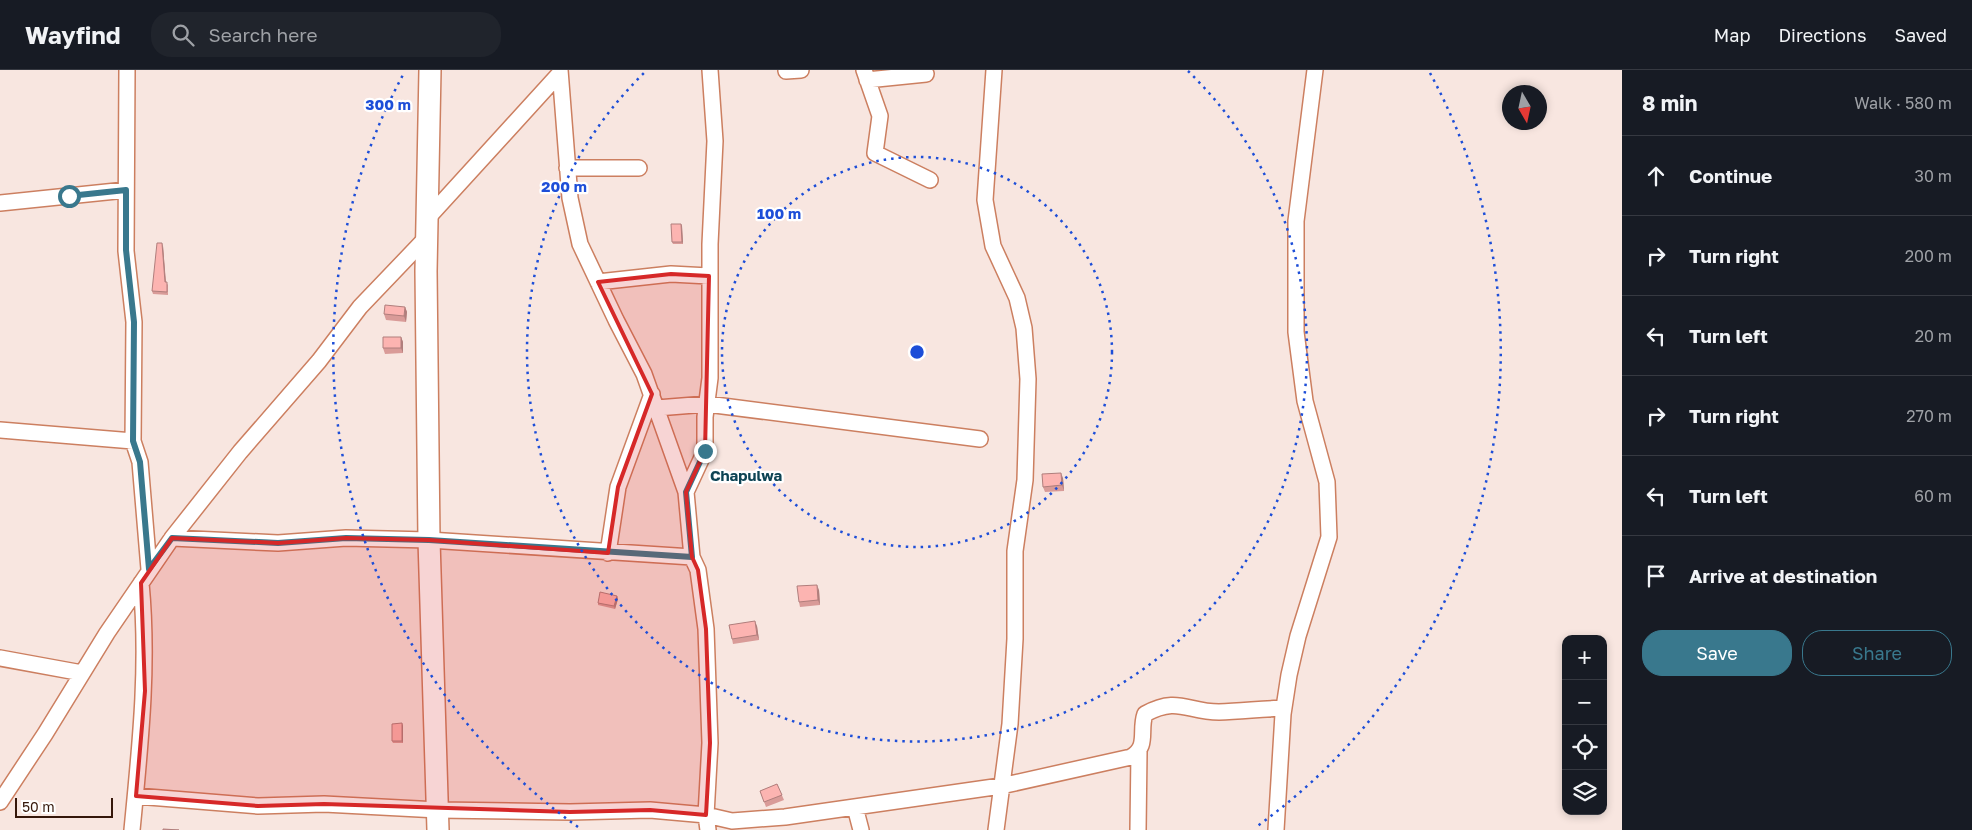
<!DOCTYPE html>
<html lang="en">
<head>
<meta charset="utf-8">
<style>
	:root { --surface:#171b24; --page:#20242c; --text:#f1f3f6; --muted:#9ea1a6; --line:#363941; --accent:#39788d }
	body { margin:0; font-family:"Golos Text",sans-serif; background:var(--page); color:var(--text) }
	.controls { position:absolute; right:15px; bottom:15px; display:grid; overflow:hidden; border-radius:10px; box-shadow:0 2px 8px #0003 }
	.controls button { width:45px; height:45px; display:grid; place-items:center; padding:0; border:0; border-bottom:1px solid var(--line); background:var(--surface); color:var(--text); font:25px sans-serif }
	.compass { position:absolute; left:1502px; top:15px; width:45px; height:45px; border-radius:50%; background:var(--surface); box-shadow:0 2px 8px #0003; rotate:171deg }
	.scale { position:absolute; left:15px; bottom:12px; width:98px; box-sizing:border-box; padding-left:5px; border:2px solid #35170a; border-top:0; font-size:14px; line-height:18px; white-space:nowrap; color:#35170a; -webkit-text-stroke:4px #fff; paint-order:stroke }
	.stop { position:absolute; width:15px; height:15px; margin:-11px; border:4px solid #39788d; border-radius:50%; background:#fff }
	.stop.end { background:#39788d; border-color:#fff; box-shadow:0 1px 5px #0008 }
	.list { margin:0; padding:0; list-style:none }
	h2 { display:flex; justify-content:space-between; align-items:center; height:65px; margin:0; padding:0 20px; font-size:21px }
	h2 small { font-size:16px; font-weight:400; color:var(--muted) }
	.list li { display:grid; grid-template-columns:32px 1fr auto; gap:15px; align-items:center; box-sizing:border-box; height:80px; padding:0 20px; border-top:1px solid var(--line) }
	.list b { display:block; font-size:19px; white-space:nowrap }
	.list em { font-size:16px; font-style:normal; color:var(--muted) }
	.actions { display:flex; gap:10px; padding:15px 20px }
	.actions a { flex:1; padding:11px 0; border:1px solid var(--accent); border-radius:20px; text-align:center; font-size:18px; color:var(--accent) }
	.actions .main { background:var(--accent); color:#fff }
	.icon { flex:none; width:28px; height:28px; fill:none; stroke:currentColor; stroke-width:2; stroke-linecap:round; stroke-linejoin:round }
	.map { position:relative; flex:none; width:1622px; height:760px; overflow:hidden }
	header { display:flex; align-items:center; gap:30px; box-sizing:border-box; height:70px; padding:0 25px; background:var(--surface); border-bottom:1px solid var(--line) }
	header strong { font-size:24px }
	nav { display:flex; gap:28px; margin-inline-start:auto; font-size:18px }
	.search { width:350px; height:45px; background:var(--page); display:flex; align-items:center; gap:12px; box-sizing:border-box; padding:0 18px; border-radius:20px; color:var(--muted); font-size:19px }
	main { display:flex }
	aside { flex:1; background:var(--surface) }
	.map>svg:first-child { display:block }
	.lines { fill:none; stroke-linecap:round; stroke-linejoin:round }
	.street-casing { stroke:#cc7f60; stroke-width:18 }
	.secondary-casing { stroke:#cc7f60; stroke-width:24 }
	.street { stroke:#fff; stroke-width:15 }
	.secondary { stroke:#fff; stroke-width:21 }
	.wall { fill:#d99b98 }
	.shaded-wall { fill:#b07e7c }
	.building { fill:#fcb4b1; stroke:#b07e7c }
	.route { stroke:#39788d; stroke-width:6 }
	.marked { fill:#d62828; fill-opacity:0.2; stroke:#d62828; stroke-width:4; stroke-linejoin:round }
	.ring { fill:none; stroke:#1d4ed8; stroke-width:2.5; stroke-dasharray:2.5 5 }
	.labels { text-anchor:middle; stroke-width:4.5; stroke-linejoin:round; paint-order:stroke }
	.quarter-label { font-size:15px; font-weight:bold; fill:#0e4454; stroke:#fff }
	.centre { fill:#1d4ed8; stroke:#fff; stroke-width:2.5 }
	.ring-label { font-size:15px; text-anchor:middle; font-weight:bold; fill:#1d4ed8; stroke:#fff; stroke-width:4.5; stroke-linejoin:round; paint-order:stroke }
</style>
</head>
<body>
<header>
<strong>Wayfind</strong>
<div class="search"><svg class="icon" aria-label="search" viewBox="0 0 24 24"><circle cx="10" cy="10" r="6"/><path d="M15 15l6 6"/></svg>Search here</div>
<nav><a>Map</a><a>Directions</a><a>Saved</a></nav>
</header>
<main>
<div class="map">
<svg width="1622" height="760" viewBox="0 0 1622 760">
	<rect width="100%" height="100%" fill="#f8e6e0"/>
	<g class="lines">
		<g class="street-casing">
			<path id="street" d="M127,0L126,181L134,252L133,371L140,392L149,499
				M560,0L570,128L580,174L616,250L644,304L686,422
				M864,0L880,46L875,83L930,110
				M994,0L985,130L993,176L1017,228L1024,258L1028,309L1025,410L1015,481V569L1010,654L996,760
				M786,1L801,0
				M867,10L926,4
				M567,98H639
				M0,133L126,120
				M426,150L560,3
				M598,212L671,204L709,206
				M657,338L707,334L980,369
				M0,360L133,371
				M172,468L278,473L346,468L429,470L692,487
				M608,483L618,417L652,324
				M0,588L82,603
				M136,726L258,736L324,734L438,740L570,742L650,740L706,745L732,751L785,747L1001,716L1131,687C1149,676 1139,661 1145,644C1178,626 1187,642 1219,642C1241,641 1262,639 1284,638
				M0,732L45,664L107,563L172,468L240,382L319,291L360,237L426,168
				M855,737L861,760
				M132,760C140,677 149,596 141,513
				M708,760L706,745L710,673L706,559L698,500L692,487L686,422L705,381V347L710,308V174L715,71L710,0
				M1138,760L1139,682
				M1276,760L1283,644L1289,605L1298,566L1329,467L1327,412L1305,331L1296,262V151L1315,0"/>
		</g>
		<g class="secondary-casing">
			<path id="secondary" d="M430,0L426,201L429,470L438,760"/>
		</g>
		<use href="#street" class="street"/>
		<use href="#secondary" class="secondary"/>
	</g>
	<path class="wall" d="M681,154L682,156L683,174H673L672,172Z
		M163,176L166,212L168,215V225L153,224L152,221Z
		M405,237L407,242L406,252L386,250L384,244Z
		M401,267L403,272V283L385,284L383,278Z
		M1063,408L1064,421L1045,422L1043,417Z
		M819,520L820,535L800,537L799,532Z
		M617,526L618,529L615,539L598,535V533Z
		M757,556L759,570L733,574L732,569Z
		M402,653L403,656V673H393L392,671Z
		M777,714L784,730L766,737L760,721Z"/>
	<path class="shaded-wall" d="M681,154L682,156L683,174L682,172Z
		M162,173L163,176L166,215L165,212Z
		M405,237L407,242L406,252L404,246Z
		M401,267L403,272V283L401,278Z
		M1061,403L1063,408L1064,421L1062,415Z
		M817,515L819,520L820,535L818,530Z
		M617,526L618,529L615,539L614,536Z
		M755,551L757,556L759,570L757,565Z
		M402,653L403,656V673L402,671Z"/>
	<path class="building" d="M671,154H681L682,172H672Z
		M157,173H162L165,212H167V222L152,221Z
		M385,235L405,237L404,246L384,244Z
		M383,267H401V278H383Z
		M1061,403L1062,415L1043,417L1042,404Z
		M817,515L818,530L799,532L797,516Z
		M600,522L617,526L614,536L598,533Z
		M755,551L757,565L732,569L729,555Z
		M402,653V671H392V654Z
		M777,714L782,725L764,732L760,721Z
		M163,759L179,760H163Z"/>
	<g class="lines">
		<path class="route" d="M69,126L126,120V180L134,252L133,371L140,392L149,499L172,468L278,473L346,468L429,470L692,487L686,422L705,381"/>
	</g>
	<path class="marked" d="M671,204L709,206L705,381L686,422L692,487L698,500L706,559L710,673L706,745L650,740L570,742L324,734L258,736L136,726L145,621L141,513L172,468L278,473L346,468L429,470L608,483L618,417L652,324L598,212Z"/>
	<g class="ring">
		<circle cx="917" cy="282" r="195"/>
		<path d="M1188 1A390 390 0 1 1 646 1"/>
		<path d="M578 757A584 584 0 0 1 404 3M1430 3A584 584 0 0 1 1256 757"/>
	</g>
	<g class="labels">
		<g class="quarter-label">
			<text x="746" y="411">Chapulwa</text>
		</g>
	</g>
	<circle cx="917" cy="282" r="8" class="centre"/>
	<g class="ring-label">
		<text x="388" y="40">300 m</text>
		<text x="564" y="122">200 m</text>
		<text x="779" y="149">100 m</text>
	</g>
</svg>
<div class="controls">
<button>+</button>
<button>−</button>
<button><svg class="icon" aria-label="locate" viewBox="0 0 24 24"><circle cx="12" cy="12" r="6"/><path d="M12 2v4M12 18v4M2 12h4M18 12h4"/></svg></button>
<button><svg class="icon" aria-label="layers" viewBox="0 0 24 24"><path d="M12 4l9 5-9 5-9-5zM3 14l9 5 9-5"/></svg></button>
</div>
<svg class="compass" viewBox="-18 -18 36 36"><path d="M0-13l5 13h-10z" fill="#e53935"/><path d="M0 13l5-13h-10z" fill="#9ea1a6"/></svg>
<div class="scale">50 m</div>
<div class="stop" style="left:69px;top:126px"></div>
<div class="stop end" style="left:705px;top:381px"></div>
</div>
<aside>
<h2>8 min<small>Walk · 580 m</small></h2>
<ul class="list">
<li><svg class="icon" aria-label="ahead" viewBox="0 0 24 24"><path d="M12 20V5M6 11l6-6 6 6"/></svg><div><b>Continue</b></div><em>30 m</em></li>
<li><svg class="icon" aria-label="right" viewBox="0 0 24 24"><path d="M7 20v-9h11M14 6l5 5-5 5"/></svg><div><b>Turn right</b></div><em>200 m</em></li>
<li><svg class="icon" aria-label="left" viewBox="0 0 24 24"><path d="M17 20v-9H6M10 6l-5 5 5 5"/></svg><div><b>Turn left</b></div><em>20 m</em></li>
<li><svg class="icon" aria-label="right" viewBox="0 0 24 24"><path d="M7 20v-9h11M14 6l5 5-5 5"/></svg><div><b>Turn right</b></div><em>270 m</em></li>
<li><svg class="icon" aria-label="left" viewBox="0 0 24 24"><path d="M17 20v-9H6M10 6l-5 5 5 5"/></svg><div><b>Turn left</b></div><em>60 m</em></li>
<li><svg class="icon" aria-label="arrive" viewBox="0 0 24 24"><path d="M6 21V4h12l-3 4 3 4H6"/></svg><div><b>Arrive at destination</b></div></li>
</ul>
<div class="actions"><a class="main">Save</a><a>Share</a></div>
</aside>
</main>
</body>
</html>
